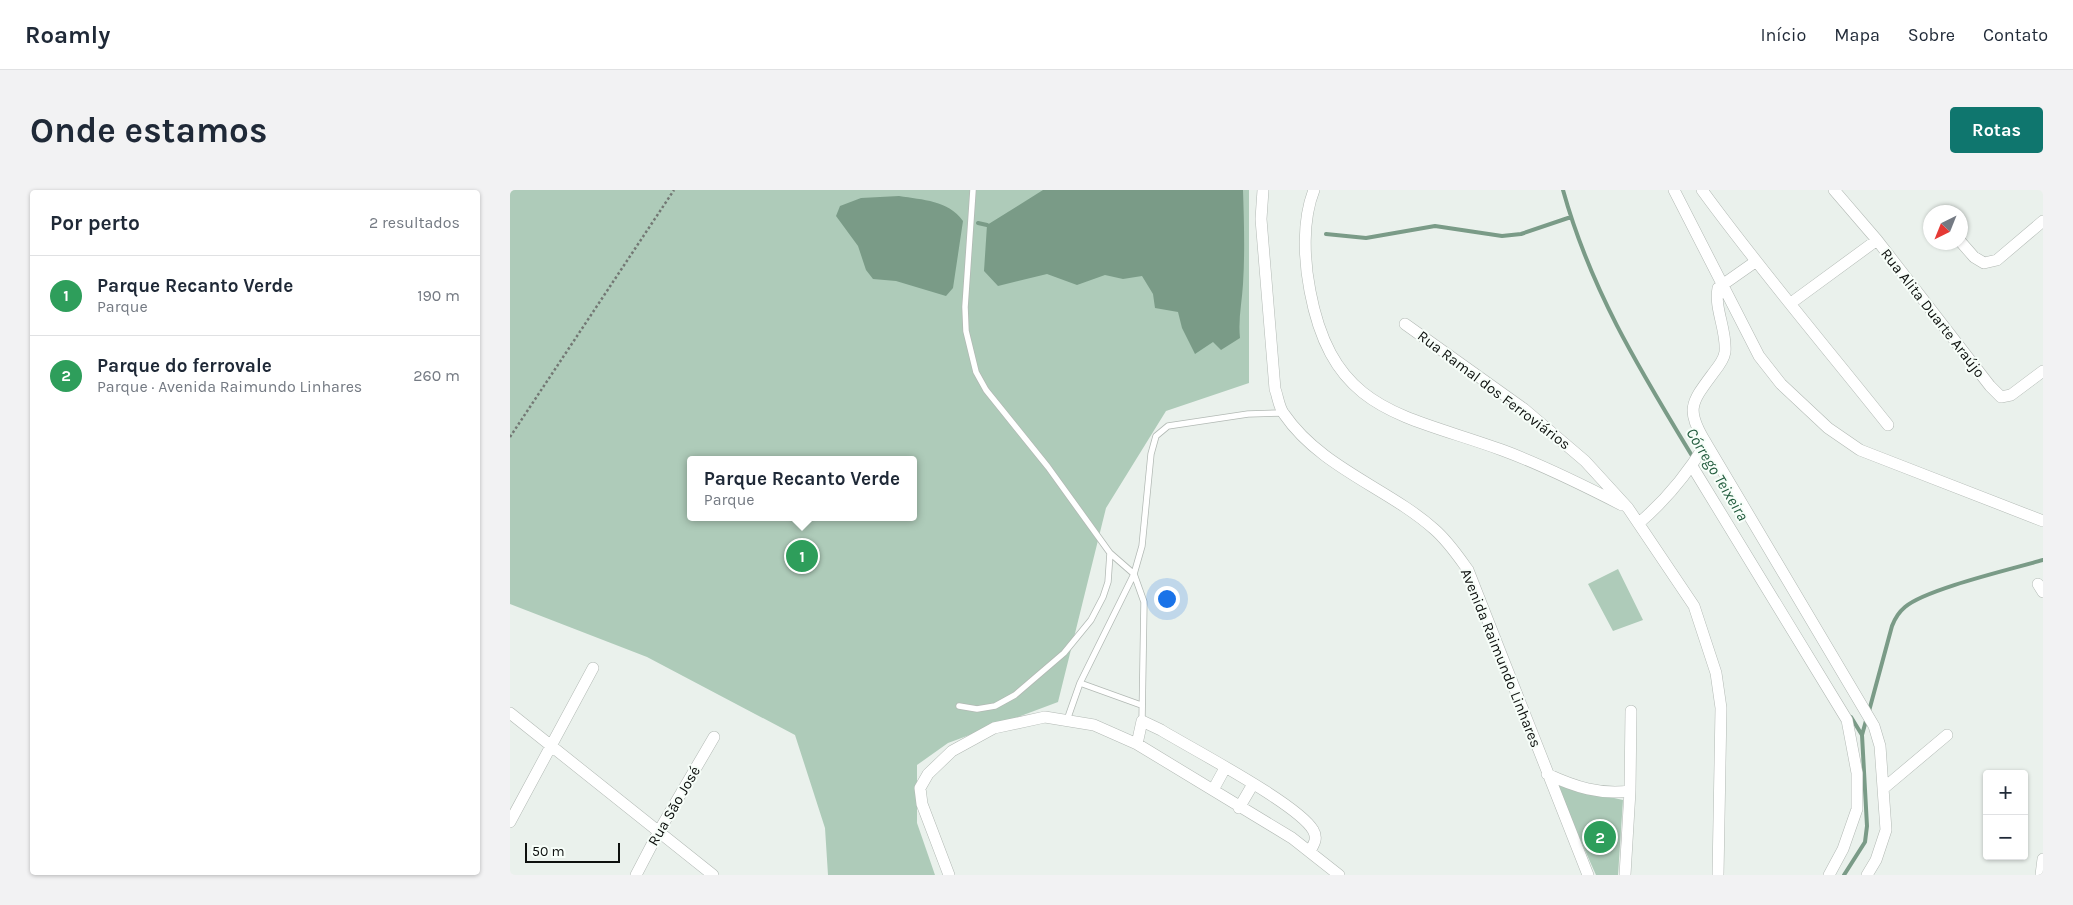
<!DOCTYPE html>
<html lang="pt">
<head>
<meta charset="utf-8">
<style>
	:root { --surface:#fff; --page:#f2f2f3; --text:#1f2937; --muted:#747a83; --line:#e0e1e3; --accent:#0f766e }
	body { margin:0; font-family:Karla,sans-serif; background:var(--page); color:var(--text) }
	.controls { position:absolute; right:15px; bottom:15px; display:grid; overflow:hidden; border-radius:5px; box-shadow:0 1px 4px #0004 }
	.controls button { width:45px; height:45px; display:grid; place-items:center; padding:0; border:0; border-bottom:1px solid var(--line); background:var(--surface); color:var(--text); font:25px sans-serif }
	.compass { position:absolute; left:1413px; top:15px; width:45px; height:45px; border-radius:50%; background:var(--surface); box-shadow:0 1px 4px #0004; rotate:223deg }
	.scale { position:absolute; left:15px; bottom:12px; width:95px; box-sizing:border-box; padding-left:5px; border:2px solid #0d100e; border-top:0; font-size:14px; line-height:18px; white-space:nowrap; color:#0d100e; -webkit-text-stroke:4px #f7fef9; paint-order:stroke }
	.you { position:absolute; left:656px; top:408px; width:18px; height:18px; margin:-12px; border:4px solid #fff; border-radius:50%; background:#1a73e8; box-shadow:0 0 0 8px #1a73e833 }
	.badge { display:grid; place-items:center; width:32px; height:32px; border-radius:50%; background:var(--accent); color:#fff; font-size:16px; font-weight:700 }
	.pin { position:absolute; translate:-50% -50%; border:2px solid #fff; box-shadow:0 1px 5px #0006 }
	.popup { position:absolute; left:177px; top:266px; width:230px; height:65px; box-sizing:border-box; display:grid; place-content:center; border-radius:5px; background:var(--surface); filter:drop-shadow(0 1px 4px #0005); font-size:16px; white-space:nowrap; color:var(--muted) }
	.popup b { font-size:19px; color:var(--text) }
	.popup::after { content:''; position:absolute; left:50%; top:100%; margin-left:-10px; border:10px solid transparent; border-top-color:var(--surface) }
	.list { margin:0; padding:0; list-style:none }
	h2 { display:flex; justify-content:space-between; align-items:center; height:65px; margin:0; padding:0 20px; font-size:21px }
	h2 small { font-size:16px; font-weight:400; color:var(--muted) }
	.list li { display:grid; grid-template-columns:32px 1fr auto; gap:15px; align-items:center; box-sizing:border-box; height:80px; padding:0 20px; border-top:1px solid var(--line) }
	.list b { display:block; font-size:19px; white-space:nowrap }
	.list p { margin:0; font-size:16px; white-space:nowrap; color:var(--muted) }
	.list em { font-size:16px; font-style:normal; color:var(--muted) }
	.map { position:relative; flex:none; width:1533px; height:685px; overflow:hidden; border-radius:5px }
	header { display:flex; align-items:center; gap:30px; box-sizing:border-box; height:70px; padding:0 25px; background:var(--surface); border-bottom:1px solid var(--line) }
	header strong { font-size:24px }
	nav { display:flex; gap:28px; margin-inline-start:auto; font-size:18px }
	.intro { display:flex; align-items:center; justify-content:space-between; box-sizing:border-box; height:120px; padding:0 30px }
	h1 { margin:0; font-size:35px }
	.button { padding:12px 22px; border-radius:5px; background:var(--accent); color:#fff; font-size:18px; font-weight:700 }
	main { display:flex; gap:30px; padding:0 30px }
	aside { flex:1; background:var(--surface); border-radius:5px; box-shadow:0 1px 4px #0004 }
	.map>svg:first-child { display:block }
	.green { fill:#aecbb9; fill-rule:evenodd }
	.water { fill:#7a9b87 }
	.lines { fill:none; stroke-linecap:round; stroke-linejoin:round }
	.stream { stroke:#7a9b87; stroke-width:4 }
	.service-casing { stroke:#b2b9b4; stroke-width:7 }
	.minor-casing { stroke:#b2b9b4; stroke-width:12 }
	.path { stroke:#737874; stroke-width:2.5; stroke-dasharray:2.5 2.5; stroke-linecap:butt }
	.service { stroke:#fff; stroke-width:5.5 }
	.minor { stroke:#fff; stroke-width:11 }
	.labels { text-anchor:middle; stroke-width:4; stroke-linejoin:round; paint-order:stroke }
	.street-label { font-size:15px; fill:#0d100e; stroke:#f7fef9 }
	.water-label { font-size:16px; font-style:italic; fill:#225c3e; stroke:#f7fef9 }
</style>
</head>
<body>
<header>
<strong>Roamly</strong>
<nav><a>Início</a><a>Mapa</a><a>Sobre</a><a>Contato</a></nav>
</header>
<div class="intro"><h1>Onde estamos</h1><a class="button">Rotas</a></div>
<main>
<aside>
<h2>Por perto<small>2 resultados</small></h2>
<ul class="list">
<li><span class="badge" style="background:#2e9e5b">1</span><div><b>Parque Recanto Verde</b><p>Parque</p></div><em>190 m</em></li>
<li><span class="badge" style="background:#2e9e5b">2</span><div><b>Parque do ferrovale</b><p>Parque · Avenida Raimundo Linhares</p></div><em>260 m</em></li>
</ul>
</aside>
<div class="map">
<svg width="1533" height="685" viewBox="0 0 1533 685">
	<rect width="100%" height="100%" fill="#eaf1ec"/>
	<path class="green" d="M0,0H739V193L656,221L596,318L548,512L438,553L407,575V633L425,685H318L315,638L285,545L137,467L0,414ZM181,270H403V327H181Z
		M1108,379L1133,430L1103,441L1078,394Z
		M1046,595L1113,610L1108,685H1086Z"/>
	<path class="water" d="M533,0H733C734,31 735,62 733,94C732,112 728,129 730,148L711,160L703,152L685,164L672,138L668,122L645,118L643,104L632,86L613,89L595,85L567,95L537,84L488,96L474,81L477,35Z
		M389,6C413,10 438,10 453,31L443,98L436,106L386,91L363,89L356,80L348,56L326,26L330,16L351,8Z"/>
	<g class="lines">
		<path class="stream" d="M1053,0C1081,101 1130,180 1184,269
			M468,33L477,35
			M816,44L856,48L925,36L992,46L1011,44L1061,27
			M1359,521L1382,436C1385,428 1389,422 1395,417C1416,399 1502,379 1533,370
			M1341,527L1352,545
			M1334,685L1355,652L1357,636L1352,545L1357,527"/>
		<g class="service-casing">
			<path id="service" d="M600,363L624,384L634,412L632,531
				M570,493L631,515
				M449,516L467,519L485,516L505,505L554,463L581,430L593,407L598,392L600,363L538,277L476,200L466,182L456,141L455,117L463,0
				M557,530L570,493L624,384L632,356L641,264L646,246L658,236L738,224L773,223"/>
		</g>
		<g class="minor-casing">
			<path id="minor" d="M753,0L751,29L765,199C768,207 769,218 774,224C811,278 878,298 924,339C938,351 948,366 958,380L1078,685
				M804,0C792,30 794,70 800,101C823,223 893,224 992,260C1033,275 1073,295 1112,315
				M1164,0L1249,166L1271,194L1318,238L1350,260L1533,331
				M1192,0C1251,81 1316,157 1378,235
				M1324,0L1367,50L1480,196L1491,207L1501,205L1533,181
				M1450,51L1464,67L1474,73L1487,70L1533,31
				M1281,113L1367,50
				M895,134L1014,219L1075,271L1118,318L1184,416L1206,483L1211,518L1208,685
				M1196,253L1364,536L1370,556L1376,640L1366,670L1357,685
				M1182,276L1337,530L1347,583V619L1333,659L1319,685
				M1129,333C1156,310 1178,283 1196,253C1175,219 1181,213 1204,182C1208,177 1214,169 1215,162C1217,140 1204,119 1208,98L1245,72
				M1528,394L1533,402
				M0,523L203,685
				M627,554L632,531L651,540C682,559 788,614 803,640C808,648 804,654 800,661
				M1037,584C1065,597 1090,605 1120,601
				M1374,598L1437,545
				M703,600L715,578
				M729,618L743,594
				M0,632L83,478
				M126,685L149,641L204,547
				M439,685L412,614L410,598L418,584L442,561L484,538L535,527L584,535L627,554L782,648L829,685
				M1115,685L1120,601L1121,521
				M1531,685L1533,669"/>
		</g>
		<path class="path" d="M0,247L164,0"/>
		<use href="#service" class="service"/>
		<use href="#minor" class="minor"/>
	</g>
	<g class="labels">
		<g class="street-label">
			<text transform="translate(1423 123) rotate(52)" y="5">Rua Alita Duarte Araújo</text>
			<text transform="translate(984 200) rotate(37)" y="5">Rua Ramal dos Ferroviários</text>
			<text transform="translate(991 468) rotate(68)" y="5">Avenida Raimundo Linhares</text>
			<text transform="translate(164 616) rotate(-60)" y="5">Rua São José</text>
		</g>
		<g class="water-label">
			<text transform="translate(1208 284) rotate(59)" y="6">Córrego Teixeira</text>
		</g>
	</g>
</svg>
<div class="controls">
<button>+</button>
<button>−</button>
</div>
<svg class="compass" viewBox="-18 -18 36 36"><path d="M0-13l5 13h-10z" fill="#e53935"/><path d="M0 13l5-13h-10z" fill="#747a83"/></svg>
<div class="scale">50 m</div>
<div class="you"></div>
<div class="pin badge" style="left:292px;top:366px;background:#2e9e5b">1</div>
<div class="popup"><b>Parque Recanto Verde</b>Parque</div>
<div class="pin badge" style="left:1090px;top:647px;background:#2e9e5b">2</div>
</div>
</main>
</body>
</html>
